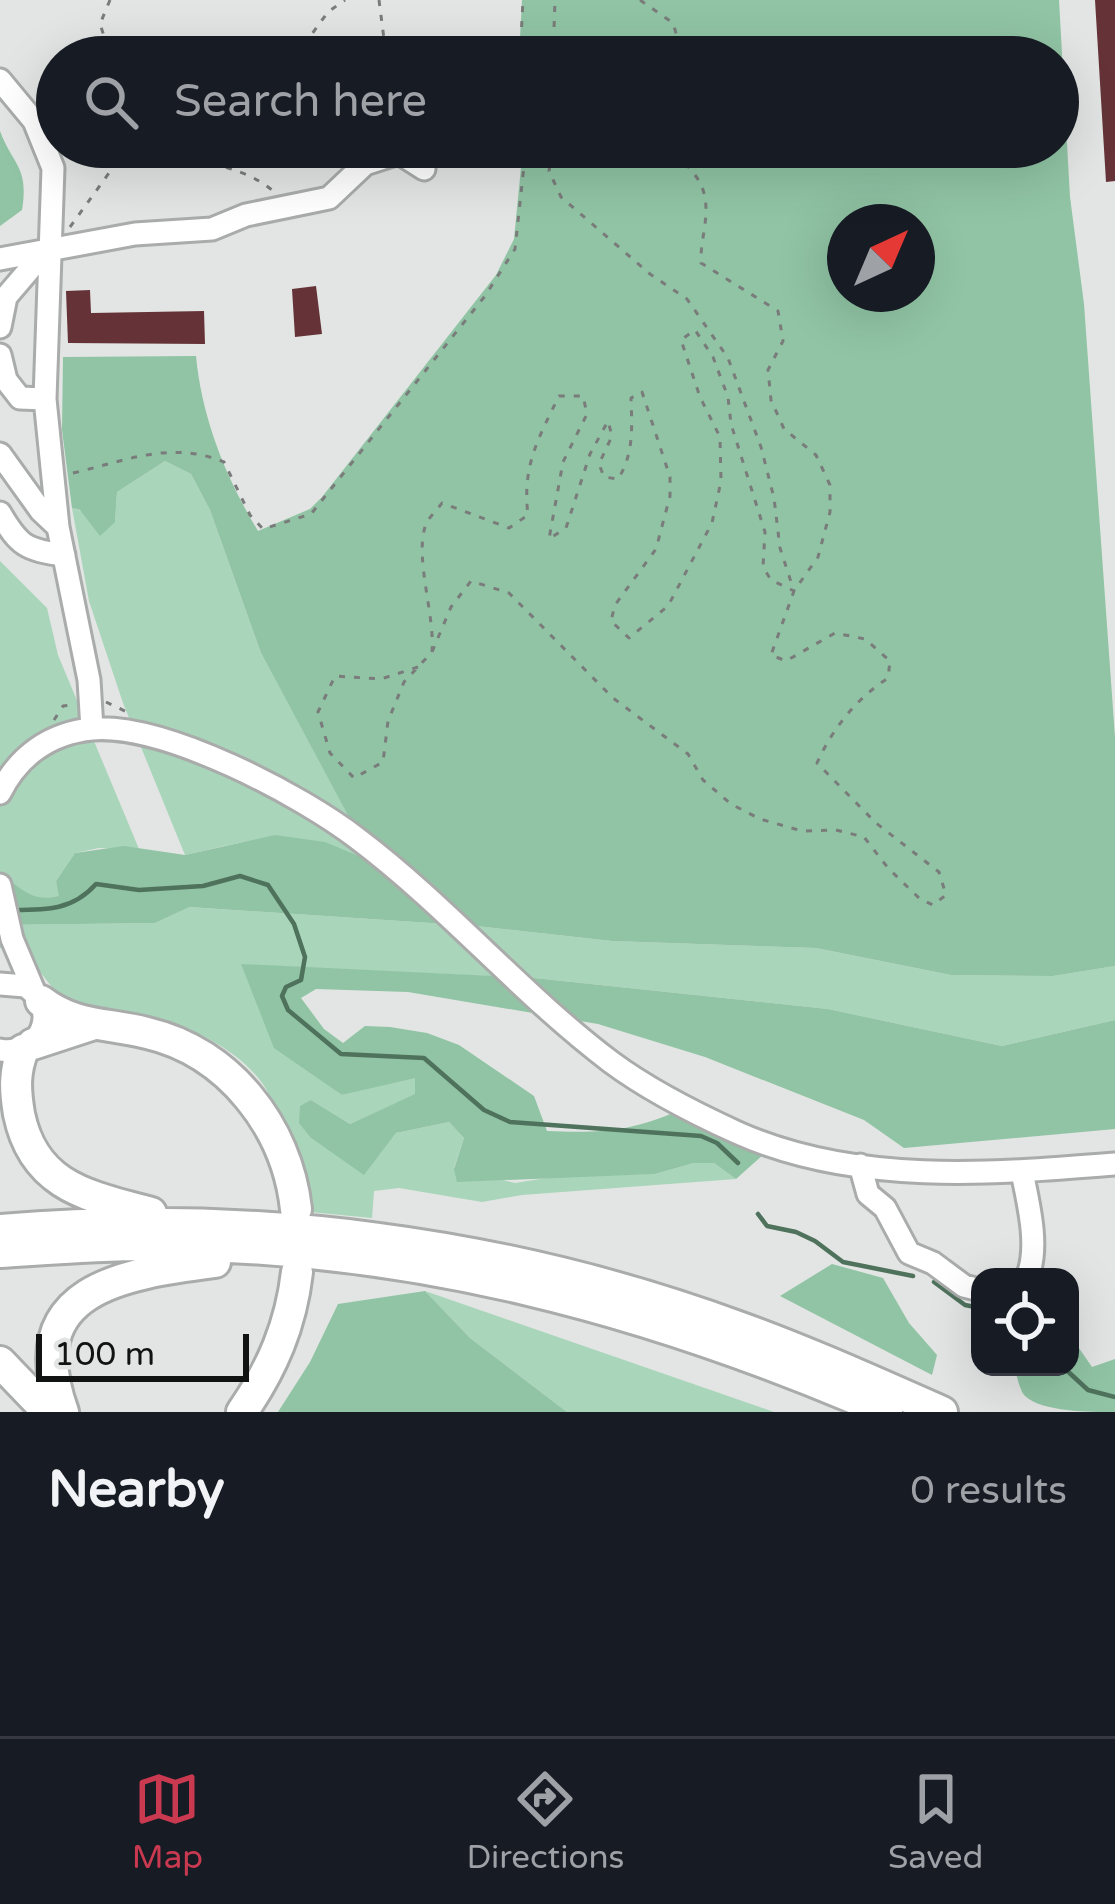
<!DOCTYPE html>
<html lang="en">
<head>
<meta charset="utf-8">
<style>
	:root { --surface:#171b24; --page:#20242c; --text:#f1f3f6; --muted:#9ea1a6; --line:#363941; --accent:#c93950 }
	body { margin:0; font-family:"Varela Round",sans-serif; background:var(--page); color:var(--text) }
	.controls { position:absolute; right:36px; bottom:36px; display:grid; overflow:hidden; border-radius:24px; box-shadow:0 12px 48px #0002 }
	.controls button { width:108px; height:108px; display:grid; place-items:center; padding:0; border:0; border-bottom:3px solid var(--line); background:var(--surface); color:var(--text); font:60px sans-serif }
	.compass { position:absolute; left:827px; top:204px; width:108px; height:108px; border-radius:50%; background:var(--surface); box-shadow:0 12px 48px #0002; rotate:44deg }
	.scale { position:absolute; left:36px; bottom:30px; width:213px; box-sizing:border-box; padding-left:12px; border:6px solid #111212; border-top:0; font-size:33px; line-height:42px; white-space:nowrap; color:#111212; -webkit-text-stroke:9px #e2e5e3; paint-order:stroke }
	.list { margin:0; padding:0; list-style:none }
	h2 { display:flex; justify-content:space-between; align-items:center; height:156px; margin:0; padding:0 48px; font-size:51px }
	h2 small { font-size:39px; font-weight:400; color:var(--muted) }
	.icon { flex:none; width:66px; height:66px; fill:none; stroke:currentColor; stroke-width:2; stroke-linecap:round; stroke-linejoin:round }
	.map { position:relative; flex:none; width:1115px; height:1412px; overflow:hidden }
	.search { position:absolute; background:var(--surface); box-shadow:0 12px 48px #0002; left:36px; right:36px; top:36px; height:132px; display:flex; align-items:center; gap:30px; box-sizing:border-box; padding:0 42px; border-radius:66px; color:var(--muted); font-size:45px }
	.sheet { height:324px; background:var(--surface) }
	nav { display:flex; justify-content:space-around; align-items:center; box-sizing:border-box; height:168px; border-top:3px solid var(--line); background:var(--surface); font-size:33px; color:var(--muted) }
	nav a { display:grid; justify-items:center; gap:6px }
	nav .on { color:var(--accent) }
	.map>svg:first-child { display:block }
	.green { fill:#a9d5ba }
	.forest { fill:#90c4a4; fill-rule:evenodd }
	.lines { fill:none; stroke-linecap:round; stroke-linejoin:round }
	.stream { stroke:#4f725d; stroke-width:4.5 }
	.building { fill:#653337 }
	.minor-casing { stroke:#a9acaa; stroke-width:27 }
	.highway-casing { stroke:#a9acaa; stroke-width:36 }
	.path { stroke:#7a7c7b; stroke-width:3; stroke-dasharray:6 9; stroke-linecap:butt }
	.minor { stroke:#fff; stroke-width:21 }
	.highway { stroke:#fff; stroke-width:30 }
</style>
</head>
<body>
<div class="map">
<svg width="1115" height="1412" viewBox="0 0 1115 1412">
	<rect width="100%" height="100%" fill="#e2e5e3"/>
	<path class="green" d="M165,461L191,474L210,510L261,653L374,863C289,826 271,836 185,855L123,703L89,601L72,508L115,522L117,492Z
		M0,561L47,608L58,655L139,849L99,848L75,853L56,881L60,896L46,900L0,888Z
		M188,907L476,926L612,941L816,948L951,975L1053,976L1115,966V1020L1002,1046L828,1009L534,978L242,965C260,1017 297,1062 342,1095L415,1077L416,1094L350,1124L311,1100V1138L364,1174L396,1133L449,1122L464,1138L454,1168L515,1183L559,1176L655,1174L694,1163H714L736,1179L522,1195L482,1202L399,1188L374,1191L372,1218L310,1212C298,1179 282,1117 266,1089C244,1053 196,1029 158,1019C128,1011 94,1014 67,1000C54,994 43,972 29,961L27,950L0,948V925L155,923Z
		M425,1291L774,1412H567L470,1338Z"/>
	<path class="forest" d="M522,0H1059L1070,197L1084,304L1115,737V966L1053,976L951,975L816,948L612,941L476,926L189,907L155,923L0,925V888L12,882C27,895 40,901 59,896L56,881L75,853L124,846L185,855L275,835L325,842L373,862L261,653L210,510L191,474L165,461L117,492L115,522L100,536L80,510L72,508L62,430L63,357L196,356C202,419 226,478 258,531L310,509L322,497L496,275L514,239L523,147H1058V57H519ZM845,222H917V294H845Z
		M0,131C13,166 29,166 22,210L0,226Z
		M241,964L534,978L828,1009L1002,1046L1115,1020V1129L904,1148L864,1120L705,1057L598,1024L408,992L316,989L301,998L324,1029L343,1043L365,1026L390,1027L427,1033L459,1045L534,1096L547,1131C601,1133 630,1132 680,1110L772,1147L736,1179L714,1163H694L655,1174L457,1182L454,1169L464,1138L449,1122L396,1133L364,1175L311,1138L299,1123L300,1106L311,1100L350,1124L415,1094V1078L342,1095L274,1048Z
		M832,1264L883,1278L909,1323L937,1355L932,1375L780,1296Z
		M425,1291L470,1338L567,1412H278L310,1362L338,1304Z
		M1070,1335L1092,1367L1115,1359V1412C1090,1412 1042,1412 1025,1396C1019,1389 1017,1375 1014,1367H1070Z"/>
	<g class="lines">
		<path class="stream" d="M14,910C47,910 73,910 96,884L139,890L203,886L240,876L268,885L294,924L305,957L301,980L286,987L282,996L288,1010L341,1054L424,1058L484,1110L510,1122L701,1136L717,1143L738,1163
			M758,1214L767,1226L796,1232L815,1241L843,1262L913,1276
			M934,1282L965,1305L980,1308
			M1063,1367L1088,1390L1115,1397"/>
	</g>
	<path class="building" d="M1095,0H1115V181L1106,182Z
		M316,286L322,334L295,337L292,289Z
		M90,290L91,313L204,311L205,344L68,343L66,291Z"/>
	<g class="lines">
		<g class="minor-casing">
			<path id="minor" d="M0,80L34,121L53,168L45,399L58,527L89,680L92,729
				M0,259L135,234L212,229L246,215L329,198L365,164L399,153L424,169
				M0,327L6,297L47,249
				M0,355L6,380L20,398L45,399
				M0,454L41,511L58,527
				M0,513C19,546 26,550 64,555
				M0,793C18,756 50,733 92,729C165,723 301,795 358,839C448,907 521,994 611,1062C650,1091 694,1113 738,1133C855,1185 991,1174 1115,1164
				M0,885L12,939L34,991
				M0,984L25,986C61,1008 42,1057 0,1050
				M860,1165L868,1194L885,1208L909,1253L933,1263L964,1286L980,1290
				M1022,1172C1028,1202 1040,1248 1027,1277"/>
		</g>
		<g class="highway-casing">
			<path id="highway" d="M41,1001C74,1027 109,1023 147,1033C229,1052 287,1127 296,1209
				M33,1044L91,1025
				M23,1050C14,1072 15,1090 19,1114C34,1187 88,1196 151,1213
				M0,1230C251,1209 505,1241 741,1328C810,1353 876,1383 942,1412
				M0,1252C48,1249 97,1245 146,1245C408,1244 648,1308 887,1412
				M0,1362L48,1412
				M63,1412C18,1288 123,1274 215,1262
				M242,1412C272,1369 291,1325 297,1272"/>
		</g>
		<path class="path" d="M110,0L100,24L111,57
			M379,0L385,47L392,57
			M640,0L673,23L683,57
			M295,57L328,12L345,0
			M520,57L523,0
			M553,57L555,0
			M122,155C166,154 241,161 274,192
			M70,227L122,155V147
			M73,473C125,461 171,440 224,462L250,515L263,529L311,514L485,296L515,249L526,147
			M432,652C435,615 415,560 425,527C427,519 437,510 442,503L509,528L528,515C522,466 538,439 559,396H583L587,414L563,462L549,539L566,528L590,454L608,421L612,436L599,464L604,477L618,479C634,454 632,427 631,398L642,392L670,477V496L656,549L615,605L611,621L629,638L668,606L712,523L721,481L720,437L700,397L681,340L695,330L713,357L728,397L731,424L765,532L763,567L771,580L794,591L780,548L774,498L761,447L728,358L687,299L650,274L561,197L549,171L553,147
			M418,667L381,679L335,676L318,712L330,753L354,778L383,762L388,721L404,682L432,652L451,607L471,581L509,593L613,698L688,754L703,780L731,804L760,819L802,831L836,830L864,837L888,868L920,899L933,905L946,895L939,872L876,823L817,763C833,728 856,699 888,678L890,661L865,639L835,633L786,661L771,655L794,591L818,557L830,512V485L816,455L784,429L771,400L768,370L783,341L778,311L701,263C700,236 712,214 702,187C696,172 681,162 675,147
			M106,702L129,713
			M54,720L63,706L73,705"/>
		<use href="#minor" class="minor"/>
		<use href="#highway" class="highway"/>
	</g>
</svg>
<div class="controls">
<button><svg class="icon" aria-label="locate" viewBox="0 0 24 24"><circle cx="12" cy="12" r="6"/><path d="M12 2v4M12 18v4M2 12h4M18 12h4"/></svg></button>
</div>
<svg class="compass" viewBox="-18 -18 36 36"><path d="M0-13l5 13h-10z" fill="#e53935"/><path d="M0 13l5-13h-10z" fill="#9ea1a6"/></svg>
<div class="scale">100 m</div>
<div class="search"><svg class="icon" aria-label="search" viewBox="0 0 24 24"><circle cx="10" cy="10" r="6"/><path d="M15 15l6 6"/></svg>Search here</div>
</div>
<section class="sheet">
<h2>Nearby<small>0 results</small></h2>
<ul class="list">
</ul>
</section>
<nav>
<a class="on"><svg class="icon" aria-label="map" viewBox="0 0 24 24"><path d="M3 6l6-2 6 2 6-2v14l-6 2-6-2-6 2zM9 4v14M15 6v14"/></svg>Map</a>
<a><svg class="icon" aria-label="directions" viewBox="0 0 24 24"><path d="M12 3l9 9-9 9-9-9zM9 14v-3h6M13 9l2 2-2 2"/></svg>Directions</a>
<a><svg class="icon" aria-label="saved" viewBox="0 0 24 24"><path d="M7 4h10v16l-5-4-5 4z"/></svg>Saved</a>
</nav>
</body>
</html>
